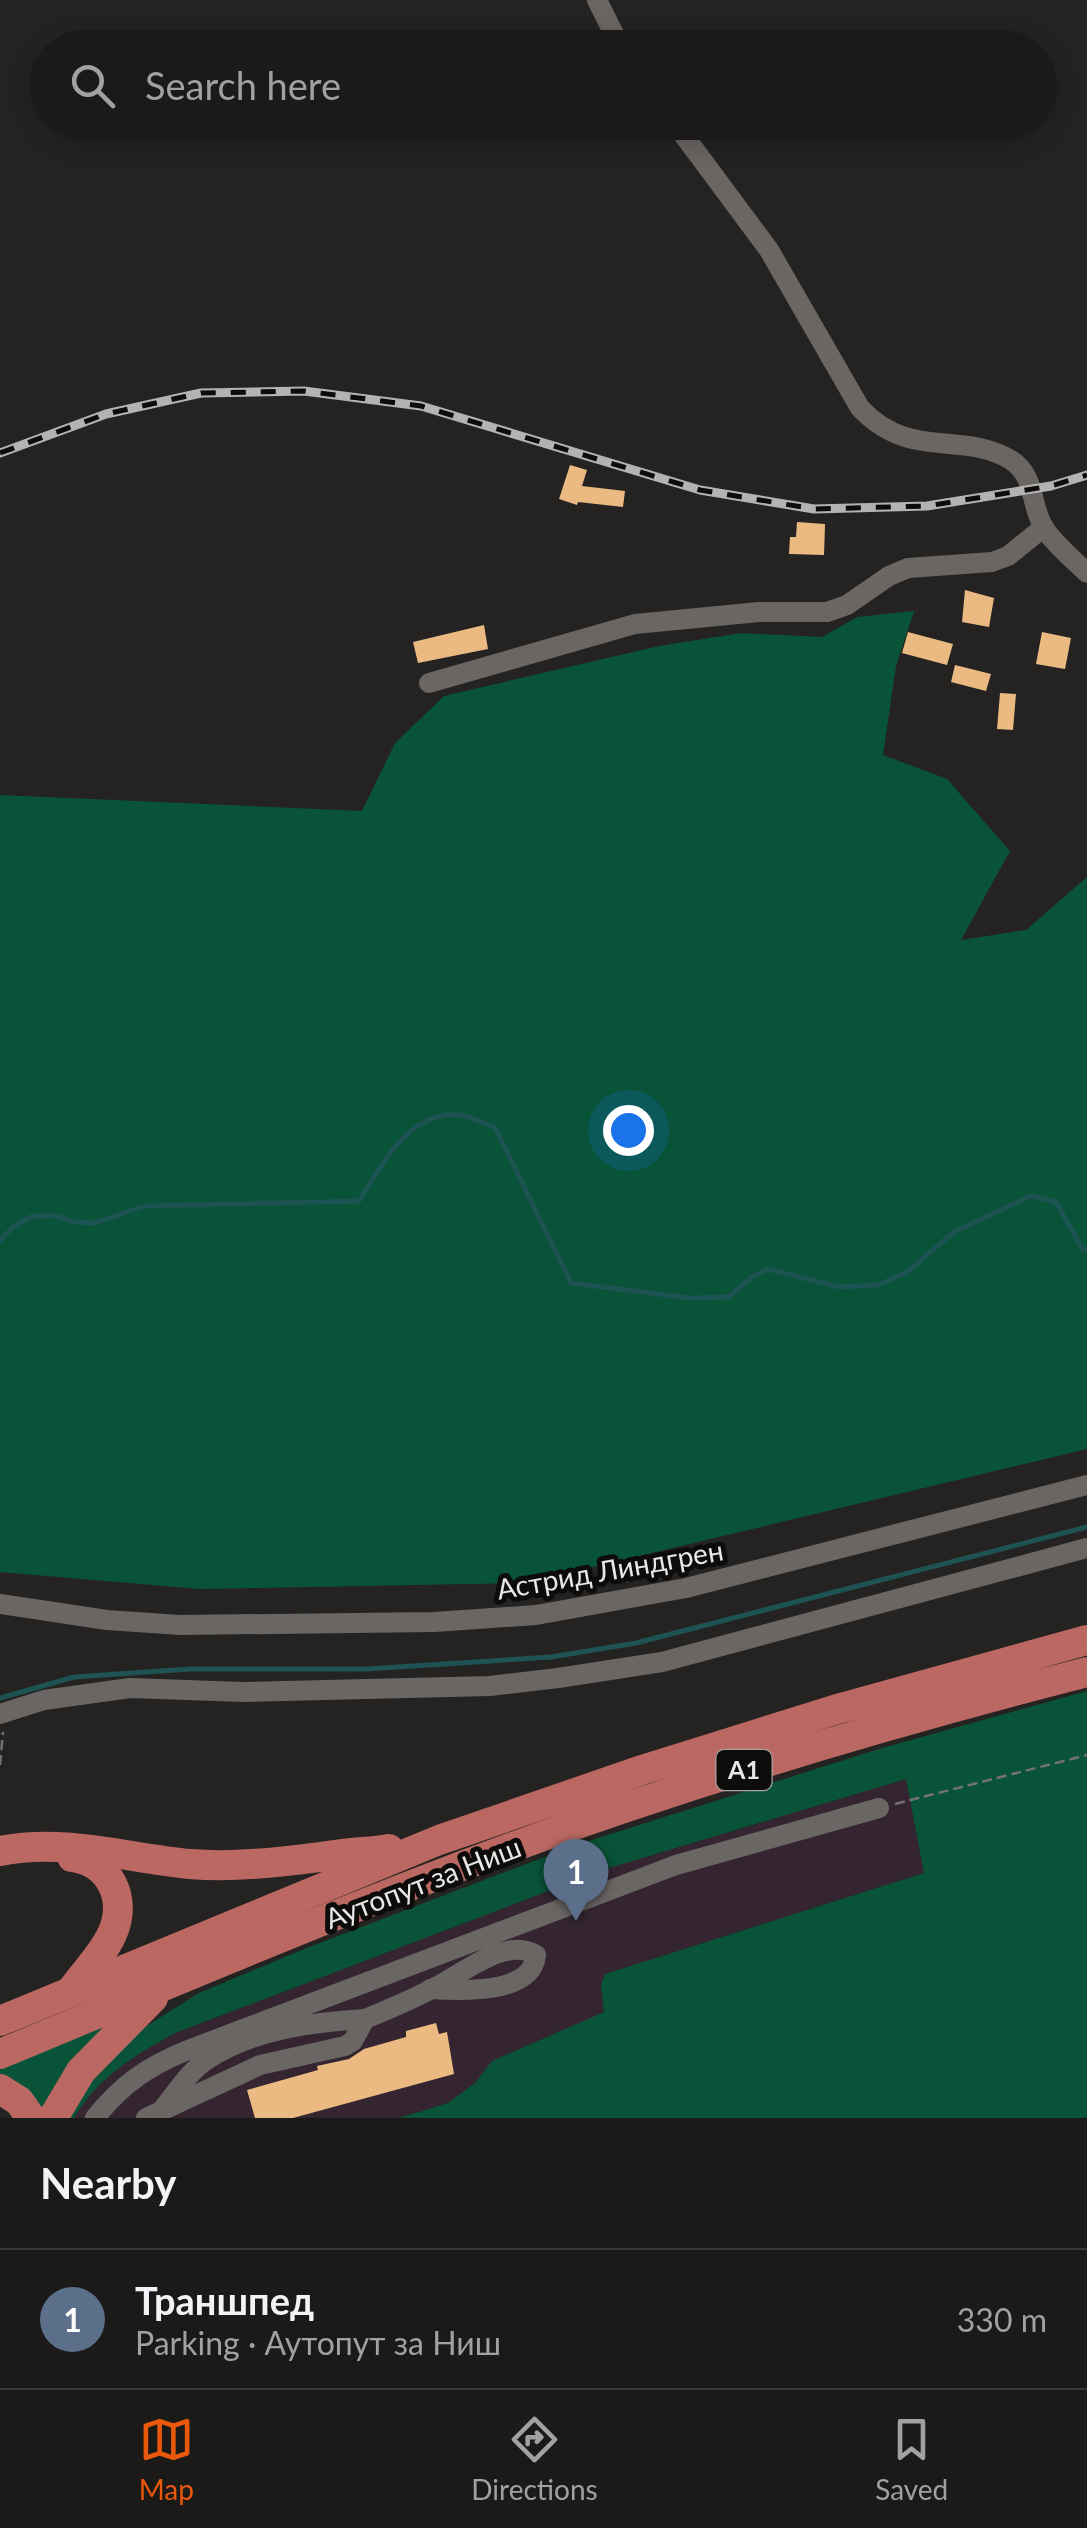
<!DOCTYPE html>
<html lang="en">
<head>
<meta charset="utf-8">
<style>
	:root { --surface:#1c1a19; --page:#252322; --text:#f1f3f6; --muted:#a0a1a2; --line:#3a3838; --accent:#ea580c }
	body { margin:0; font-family:Lato,sans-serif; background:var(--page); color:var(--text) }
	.you { position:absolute; left:628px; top:1130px; width:35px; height:35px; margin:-25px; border:8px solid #fff; border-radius:50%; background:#1a73e8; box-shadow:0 0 0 15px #1a73e833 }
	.badge { display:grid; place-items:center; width:65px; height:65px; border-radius:50%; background:var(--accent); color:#fff; font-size:32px; font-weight:700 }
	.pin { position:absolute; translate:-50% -82px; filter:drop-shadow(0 2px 5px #0008) }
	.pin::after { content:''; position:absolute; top:52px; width:35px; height:30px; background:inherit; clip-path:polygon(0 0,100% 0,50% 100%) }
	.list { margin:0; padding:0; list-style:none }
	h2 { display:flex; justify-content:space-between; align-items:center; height:130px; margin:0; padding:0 40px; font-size:42px }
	h2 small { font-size:32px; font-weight:400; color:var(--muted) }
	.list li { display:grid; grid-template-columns:65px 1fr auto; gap:30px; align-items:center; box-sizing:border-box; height:140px; padding:0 40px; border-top:2px solid var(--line) }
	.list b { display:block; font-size:38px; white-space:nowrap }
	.list p { margin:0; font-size:32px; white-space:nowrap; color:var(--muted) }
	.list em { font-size:32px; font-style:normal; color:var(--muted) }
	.icon { flex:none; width:55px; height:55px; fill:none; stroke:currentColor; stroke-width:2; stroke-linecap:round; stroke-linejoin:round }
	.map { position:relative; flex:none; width:1087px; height:2118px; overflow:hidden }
	.search { position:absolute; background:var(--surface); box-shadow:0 5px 25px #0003; left:30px; right:30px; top:30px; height:110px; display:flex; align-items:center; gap:25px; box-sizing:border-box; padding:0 35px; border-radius:55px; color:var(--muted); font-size:38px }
	.sheet { height:270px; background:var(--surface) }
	nav { display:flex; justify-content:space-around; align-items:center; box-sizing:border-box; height:140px; border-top:2px solid var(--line); background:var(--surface); font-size:28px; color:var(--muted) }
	nav a { display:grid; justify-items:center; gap:5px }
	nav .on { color:var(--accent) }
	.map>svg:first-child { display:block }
	.commercial { fill:#342531 }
	.green { fill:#095339 }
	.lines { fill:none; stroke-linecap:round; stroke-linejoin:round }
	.stream { stroke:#1e5353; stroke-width:5 }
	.building { fill:#eaba82 }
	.path { stroke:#747371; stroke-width:2.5; stroke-dasharray:10 5; stroke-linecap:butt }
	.minor { stroke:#696664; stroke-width:20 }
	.highway { stroke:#bb6862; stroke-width:30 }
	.rail-casing { stroke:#b4b3b2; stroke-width:9 }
	.rail { stroke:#0d0c0b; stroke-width:5; stroke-dasharray:15; stroke-linecap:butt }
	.labels { text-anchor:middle; stroke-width:10; stroke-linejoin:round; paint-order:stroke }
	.shield { fill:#0d0c0b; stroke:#a6a5a4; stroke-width:2.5 }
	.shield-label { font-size:25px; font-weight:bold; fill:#e8e7e6 }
	.street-label { font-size:28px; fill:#e8e7e6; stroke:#0d0c0b }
</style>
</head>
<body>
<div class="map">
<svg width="1087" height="2118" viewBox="0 0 1087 2118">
	<rect width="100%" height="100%" fill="#252321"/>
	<path class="commercial" d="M907,1779L924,1873L605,1974L601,1985L605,2012L492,2061L475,2083L448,2103L399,2118H74L86,2098L119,2064L175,2033L609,1868Z"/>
	<path class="green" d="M914,611L896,666L883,755L947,779L1010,851L961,940L1026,930L1087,877V1449L526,1583L200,1589L0,1572V795L362,811L395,743L444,696L659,646L741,633L822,637L857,617Z
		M1087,1691V2118H399L448,2103L475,2083L492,2061L604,2012L601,1985L605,1974L924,1873L906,1779L609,1868L175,2033C134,2056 99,2076 74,2118H65L75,2097L129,2037L199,1993L304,1949L573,1846L882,1748Z
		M103,2025L105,2028L49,2118L15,2080L0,2075V2068Z"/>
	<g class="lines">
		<path class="stream" d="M0,1241L13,1227L30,1217L53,1215L75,1222L95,1223L144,1206L359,1201C382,1164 413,1105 465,1116C475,1118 485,1124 495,1127L571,1283L689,1298L728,1297L753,1276L768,1269L839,1287L878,1285L907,1272L954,1232L1031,1196L1056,1202L1083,1250L1087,1249
			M0,1698L74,1677L190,1669H367L551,1657L636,1643L1087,1527"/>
	</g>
	<path class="building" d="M570,465L587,470L582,486L625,491L623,507L578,502L577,505L559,499Z
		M797,522L825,524L824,555L789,554L790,537H796Z
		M965,590L994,598L989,627L962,622Z
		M484,625L488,649L418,663L413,642Z
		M908,632L953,644L947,665L902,653Z
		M1042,632L1071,638L1065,669L1036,664Z
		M955,665L991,674L986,691L951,682Z
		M1000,693L1016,694L1013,730L997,729Z
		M436,2023L439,2034L447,2032L454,2074L293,2118H255L247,2090L318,2070L317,2066L349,2059L364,2049L406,2037V2031Z"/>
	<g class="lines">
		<path class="path" d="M0,1765L3,1732
			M895,1804L1087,1755"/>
		<path class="minor" d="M597,0L621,48
			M674,122L769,250L860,408C910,461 960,430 1011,460C1036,476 1030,505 1044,528C1055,545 1073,559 1087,573
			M429,683L635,624L759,612H827L847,605L889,576L908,568L992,562L1008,556L1044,527
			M0,1604L107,1620L180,1625L434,1622L536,1615L686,1588L1087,1485
			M0,1714L44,1700L130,1688L243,1692L490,1686L558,1678L662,1662L1087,1548
			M161,2111C175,2094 189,2071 208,2059C252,2030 313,2022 365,2019C392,2008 418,1997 443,1983C467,1970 508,1937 536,1955C532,1995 459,1991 430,1989
			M95,2118C121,2085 148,2066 188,2050L676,1865L879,1808
			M146,2118L260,2065L345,2046L353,2041L365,2019"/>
		<path class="highway" d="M0,1851C64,1838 127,1858 190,1864C240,1868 287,1861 336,1855C354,1852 372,1852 389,1849
			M71,1991C84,1973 103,1954 112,1934C128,1899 110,1862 72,1857
			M0,2021L439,1840L642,1770L834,1710L1087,1640
			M0,2054C135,1998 271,1940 407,1887C628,1800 857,1731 1087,1672
			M0,2089L19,2101L31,2118
			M53,2118L81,2071L153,1998"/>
		<g class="rail-casing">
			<path id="rail" d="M0,453L106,414L201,393L304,391L421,406L700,490L814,509L927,506L1051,486L1087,475"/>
		</g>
		<use href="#rail" class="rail"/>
	</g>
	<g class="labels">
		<rect class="shield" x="716.5" y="1750" width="55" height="40" rx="8"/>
		<g class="shield-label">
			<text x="744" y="1779">A1</text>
		</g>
		<g class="street-label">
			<text transform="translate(610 1570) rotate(-10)" y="10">Астрид Линдгрен</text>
			<text transform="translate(423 1883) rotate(-21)" y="10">Аутопут за Ниш</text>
		</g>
	</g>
</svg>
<div class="you"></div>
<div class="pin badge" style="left:576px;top:1921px;background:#5c6f8a">1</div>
<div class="search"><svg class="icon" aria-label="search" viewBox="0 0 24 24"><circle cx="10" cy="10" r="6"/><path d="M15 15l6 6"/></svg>Search here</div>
</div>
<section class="sheet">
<h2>Nearby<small></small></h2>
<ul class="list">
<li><span class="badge" style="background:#5c6f8a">1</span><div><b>Траншпед</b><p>Parking · Аутопут за Ниш</p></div><em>330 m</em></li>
</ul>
</section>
<nav>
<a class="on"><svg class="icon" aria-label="map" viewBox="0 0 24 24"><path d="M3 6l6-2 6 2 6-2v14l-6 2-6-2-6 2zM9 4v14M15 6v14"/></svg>Map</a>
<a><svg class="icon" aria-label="directions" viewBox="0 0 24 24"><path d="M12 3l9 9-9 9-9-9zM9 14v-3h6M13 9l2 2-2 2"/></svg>Directions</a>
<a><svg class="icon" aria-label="saved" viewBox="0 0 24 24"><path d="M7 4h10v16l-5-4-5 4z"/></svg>Saved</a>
</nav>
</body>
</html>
